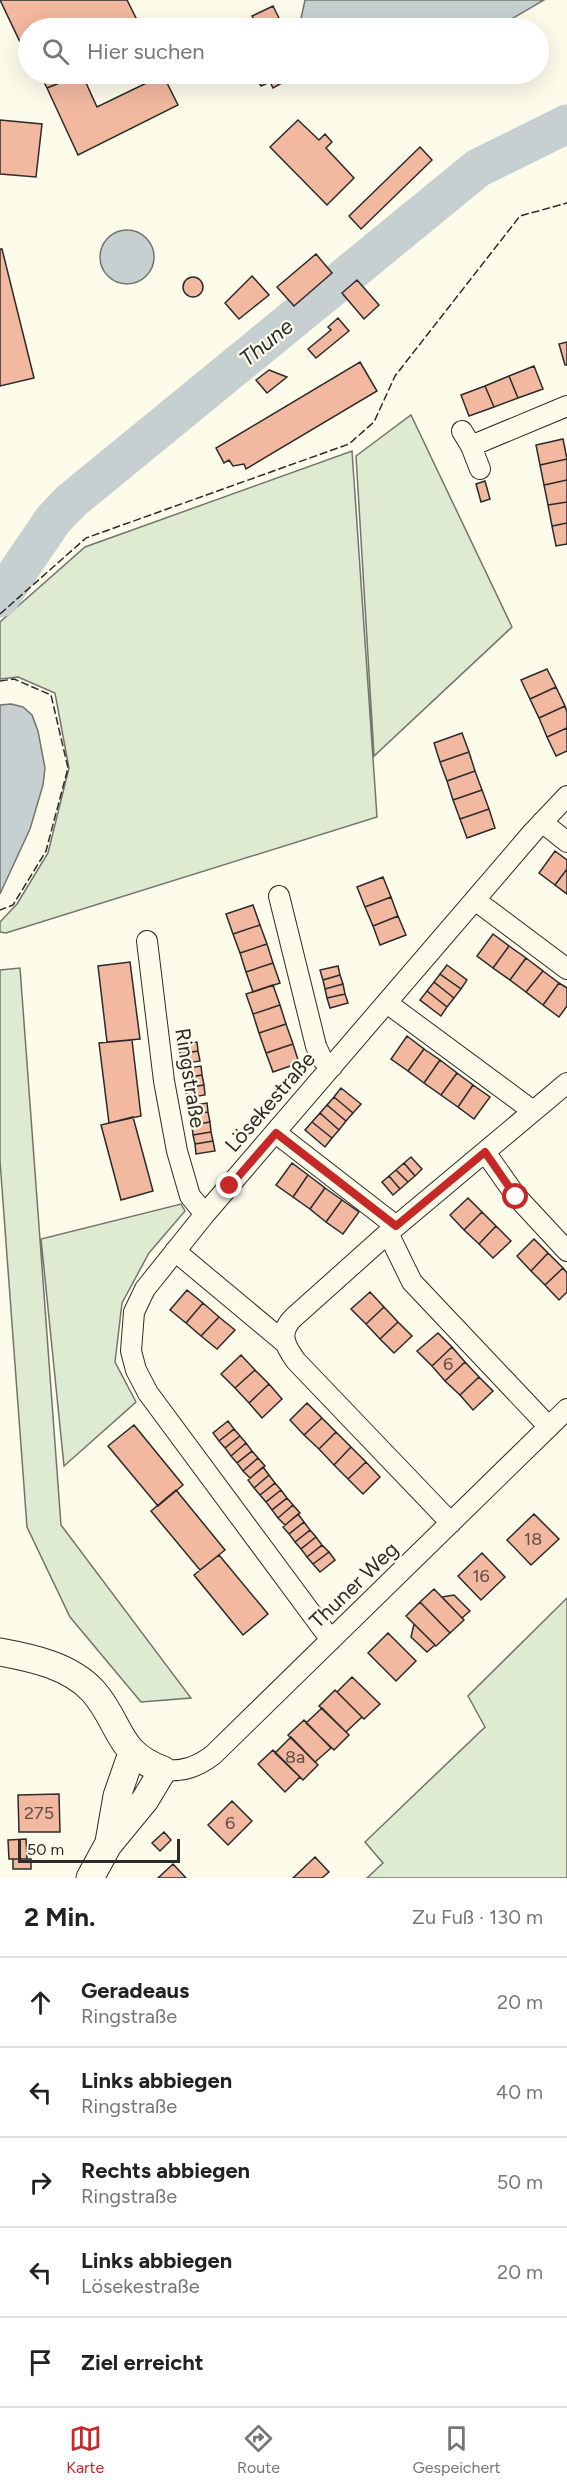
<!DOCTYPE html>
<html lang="de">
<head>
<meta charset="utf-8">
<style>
	:root { --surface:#fff; --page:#f6f6f6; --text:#222; --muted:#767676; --line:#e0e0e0; --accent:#c62828 }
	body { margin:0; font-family:Figtree,sans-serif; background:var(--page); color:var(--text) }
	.scale { position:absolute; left:18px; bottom:15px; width:162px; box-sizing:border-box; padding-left:6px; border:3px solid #2b2b2b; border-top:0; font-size:16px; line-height:21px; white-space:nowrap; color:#2b2b2b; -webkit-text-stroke:4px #fdfbea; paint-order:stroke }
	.stop { position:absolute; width:18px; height:18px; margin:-14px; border:4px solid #c62828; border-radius:50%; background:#fff }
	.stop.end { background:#c62828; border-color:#fff; box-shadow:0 2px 6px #0008 }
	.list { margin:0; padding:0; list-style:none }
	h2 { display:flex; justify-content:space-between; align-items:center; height:78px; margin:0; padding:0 24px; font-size:26px }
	h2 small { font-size:20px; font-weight:400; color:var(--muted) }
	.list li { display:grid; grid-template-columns:39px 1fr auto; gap:18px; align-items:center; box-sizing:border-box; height:90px; padding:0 24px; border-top:2px solid var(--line) }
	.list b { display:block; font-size:22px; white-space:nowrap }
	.list p { margin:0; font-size:20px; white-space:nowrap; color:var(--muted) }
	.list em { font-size:20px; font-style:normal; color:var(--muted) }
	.icon { flex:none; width:33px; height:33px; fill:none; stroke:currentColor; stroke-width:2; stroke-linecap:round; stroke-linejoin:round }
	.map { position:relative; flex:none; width:567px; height:1878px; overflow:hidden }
	.search { position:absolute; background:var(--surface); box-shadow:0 6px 24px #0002; left:18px; right:18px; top:18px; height:66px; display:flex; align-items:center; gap:15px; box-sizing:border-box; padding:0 21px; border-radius:33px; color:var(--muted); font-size:22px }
	.sheet { height:528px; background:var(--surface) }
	nav { display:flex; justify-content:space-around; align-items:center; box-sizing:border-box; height:84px; border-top:2px solid var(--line); background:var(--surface); font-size:16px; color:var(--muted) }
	nav a { display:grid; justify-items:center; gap:3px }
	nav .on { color:var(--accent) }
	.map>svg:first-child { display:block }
	.green { fill:#deebd1; stroke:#74746e; stroke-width:1.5 }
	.water { fill:#c7d0d0; stroke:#74746e; stroke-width:1.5 }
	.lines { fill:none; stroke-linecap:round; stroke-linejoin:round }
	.river { stroke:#c7d0d0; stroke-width:39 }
	.building { fill:#f2b8a0; stroke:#2b2b2b; stroke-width:1.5 }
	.minor-casing { stroke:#2b2b2b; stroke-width:22 }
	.secondary-casing { stroke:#2b2b2b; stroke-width:29 }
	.minor { stroke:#fdfbea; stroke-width:20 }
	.secondary { stroke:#fdfbea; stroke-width:27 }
	.fence { stroke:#2b2b2b; stroke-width:1.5; stroke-dasharray:8 3; stroke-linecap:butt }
	.route { stroke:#c62828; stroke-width:8 }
	.labels { text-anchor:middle; stroke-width:4.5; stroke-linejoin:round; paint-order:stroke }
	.number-label { font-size:18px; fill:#5d4e48 }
	.street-label { font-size:21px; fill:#2b2b2b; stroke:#fdfbea }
	.water-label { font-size:22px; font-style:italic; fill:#2b2b2b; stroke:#fdfbea }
</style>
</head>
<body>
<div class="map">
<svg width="567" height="1878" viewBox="0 0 567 1878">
	<rect width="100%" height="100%" fill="#fdfbea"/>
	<path class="green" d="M411,415L512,627L374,756L356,456Z
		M352,451L377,817L6,933L0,932V922L17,904L48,853L69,768L55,693L18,677L0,679V622L85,547Z
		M20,968L61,1525L191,1698L141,1702L70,1617L27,1527L0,1161V970Z
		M181,1204L185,1211L149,1253L122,1303L115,1362L136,1402L64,1466L41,1239Z
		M567,1598V1878H367L383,1863L365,1842L485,1727L468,1696Z"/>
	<path class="water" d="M305,0H544L508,21L482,28H303L300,23Z
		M100 257a27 27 0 1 1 54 0a27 27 0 1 1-54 0Z
		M11,704L23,707L32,715L38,731L45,768L43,785L30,829L0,894V705Z"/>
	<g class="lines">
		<path class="river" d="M0,598L53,520L71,501L478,168L567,124"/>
	</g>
	<path class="building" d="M0,0H127L141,28H28V50L26,45L22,46Z
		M273,6L280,20L259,28L252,16Z
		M40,74H81L47,88Z
		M82,74L97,107L163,75L178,105L78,155L47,88Z
		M254,74H282L284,76L279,78L282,83L273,88L270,82L261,86Z
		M0,120L42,124L36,177L0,174Z
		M298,120L319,140L325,134L332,142L326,148L354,178L327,205L270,147Z
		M420,147L432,160L361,229L349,216Z
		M0,249H2L34,378L0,386Z
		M316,254L332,273L294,306L277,287Z
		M252,276L269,295L239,319L225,303Z
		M183 287a10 10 0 1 1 20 0a10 10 0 1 1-20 0Z
		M357,280L379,305L364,319L342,293Z
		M338,318L349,331L316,358L308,349L331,330L328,327Z
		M567,342V365H565L559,344Z
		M360,362L377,391L246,469L244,464L233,466L229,460L224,463L216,448Z
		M534,366L543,389L518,398L509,376Z
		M269,370L287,377L267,393L256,380Z
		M509,376L518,398L494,407L485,386Z
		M485,386L494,407L469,416L461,395Z
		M563,439L567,459L540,465L536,445Z
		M567,459V480L544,485L540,465Z
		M567,480V502L548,505L544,485Z
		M485,481L490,499L481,502L476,484Z
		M567,502V523L552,526L548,505Z
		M567,523V544L556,546L552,526Z
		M547,669L556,687L530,699L521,680Z
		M556,687L565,706L539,718L530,699Z
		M565,706L567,712V728L547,737L539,718Z
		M567,728V751L556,756L547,737Z
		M462,733L469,752L440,762L434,743Z
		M469,752L475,771L447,781L440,762Z
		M475,771L482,790L453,800L447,781Z
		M482,790L489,809L460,819L453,800Z
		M489,809L495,828L467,838L460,819Z
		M555,851L567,860V869L555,885L539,873Z
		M567,869V894L555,885Z
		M383,877L391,897L365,907L357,887Z
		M391,897L398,916L373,926L365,907Z
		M253,905L260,925L233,934L226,914Z
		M398,916L406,935L380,945L373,926Z
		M260,925L267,944L240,953L233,934Z
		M493,934L509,946L493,968L477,956Z
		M267,944L273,963L246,972L240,953Z
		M509,946L526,958L510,980L493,968Z
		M526,958L543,971L526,992L510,980Z
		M130,962L140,1039L107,1042L98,966Z
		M273,963L280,983L253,992L246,972Z
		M447,965L467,980L461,989L440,974Z
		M338,966L340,975L323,980L320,970Z
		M543,971L559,983L543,1005L526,992Z
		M440,974L461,989L454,998L434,982Z
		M340,975L343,984L325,989L323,980Z
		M434,982L454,998L447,1007L427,991Z
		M559,983L567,988V1006L559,1017L543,1005Z
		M343,984L345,994L327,998L325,989Z
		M273,985L280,1005L253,1014L246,994Z
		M427,991L447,1007L441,1016L420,1000Z
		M345,994L348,1003L330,1008L327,998Z
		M280,1005L286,1024L259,1033L253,1014Z
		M286,1024L293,1044L266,1053L259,1033Z
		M407,1036L424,1049L408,1071L391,1059Z
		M132,1040L141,1116L109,1123L99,1043Z
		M197,1042L198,1051L180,1054L179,1045Z
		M293,1044L299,1063L273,1072L266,1053Z
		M424,1049L440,1060L424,1083L408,1071Z
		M198,1051L200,1061L182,1064L180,1054Z
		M440,1060L457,1073L441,1095L424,1083Z
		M201,1066L202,1075L184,1078L182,1069Z
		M457,1073L473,1085L458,1107L441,1095Z
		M202,1075L204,1085L186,1088L184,1078Z
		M204,1085L205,1095L187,1098L186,1088Z
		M473,1085L490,1097L474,1119L458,1107Z
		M341,1088L361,1104L353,1113L334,1097Z
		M334,1097L353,1113L346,1121L327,1105Z
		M207,1103L208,1112L190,1115L188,1106Z
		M327,1105L346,1121L339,1130L320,1113Z
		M208,1112L210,1122L192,1125L190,1115Z
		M320,1113L339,1130L332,1138L312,1122Z
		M133,1117L153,1191L121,1200L101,1125Z
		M210,1122L211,1132L193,1135L192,1125Z
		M312,1122L332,1138L325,1147L305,1130Z
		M211,1132L213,1141L195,1144L193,1135Z
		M213,1141L215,1151L196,1154L195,1144Z
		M411,1157L422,1169L415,1176L404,1163Z
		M292,1163L308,1175L293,1197L276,1185Z
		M404,1163L415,1176L408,1182L396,1170Z
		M396,1170L408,1182L400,1189L389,1176Z
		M308,1175L325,1188L310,1209L293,1197Z
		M389,1176L400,1189L393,1195L382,1182Z
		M325,1188L342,1200L326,1222L310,1209Z
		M468,1198L482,1212L464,1230L450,1215Z
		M342,1200L359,1212L343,1234L326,1222Z
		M482,1212L496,1226L479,1244L464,1230Z
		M496,1226L511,1241L493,1258L479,1244Z
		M534,1239L548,1253L531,1271L517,1256Z
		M548,1253L563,1268L545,1285L531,1271Z
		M563,1268L567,1273V1292L559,1300L545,1285Z
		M187,1290L203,1303L186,1323L170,1310Z
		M370,1292L384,1307L366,1324L351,1309Z
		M203,1303L219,1317L201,1336L186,1323Z
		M384,1307L398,1322L380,1339L366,1324Z
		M219,1317L235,1330L217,1349L201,1336Z
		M398,1322L412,1336L394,1353L380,1339Z
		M438,1333L452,1347L432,1366L417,1351Z
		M452,1347L465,1362L445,1381L432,1366Z
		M241,1355L255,1370L235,1388L221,1374Z
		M465,1362L479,1377L460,1395L445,1381Z
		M255,1370L269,1384L249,1403L235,1388Z
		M479,1377L493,1391L473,1410L460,1395Z
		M269,1384L282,1399L262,1418L249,1403Z
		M307,1403L322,1418L304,1435L290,1420Z
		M322,1418L336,1432L319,1449L304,1435Z
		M228,1421L234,1429L219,1441L213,1433Z
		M134,1425L183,1485L158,1506L108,1446Z
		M234,1429L240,1436L225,1448L219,1441Z
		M336,1432L351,1447L334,1465L319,1449Z
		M240,1436L246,1443L231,1456L225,1448Z
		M246,1443L252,1451L237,1463L231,1456Z
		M351,1447L366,1462L348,1479L334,1465Z
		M252,1451L258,1458L243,1471L237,1463Z
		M258,1458L265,1466L250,1478L243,1471Z
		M366,1462L380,1477L363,1494L348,1479Z
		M263,1467L269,1475L254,1488L248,1480Z
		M269,1475L275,1483L260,1495L254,1488Z
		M275,1483L281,1490L266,1502L260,1495Z
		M176,1490L225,1550L200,1570L151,1511Z
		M281,1490L287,1498L272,1510L266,1502Z
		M287,1498L293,1505L278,1518L272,1510Z
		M293,1505L300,1513L285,1525L278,1518Z
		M298,1514L304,1522L289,1534L283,1527Z
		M534,1514L559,1539L531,1565L507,1540Z
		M304,1522L310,1530L295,1542L289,1534Z
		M310,1530L316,1537L301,1549L295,1542Z
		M316,1537L322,1545L307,1557L301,1549Z
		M322,1545L329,1552L313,1564L307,1557Z
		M329,1552L335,1560L320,1572L313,1564Z
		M482,1553L505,1577L481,1600L458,1576Z
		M219,1555L268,1614L243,1635L194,1575Z
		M434,1589L464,1620L450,1633L420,1602Z
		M454,1595L470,1611L462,1618L442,1597Z
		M420,1602L450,1633L436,1646L406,1616Z
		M414,1624L435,1645L427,1652L411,1637Z
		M388,1633L416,1661L396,1681L368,1653Z
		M352,1677L380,1704L364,1719L337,1692Z
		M335,1690L362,1717L346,1732L319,1706Z
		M322,1708L349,1735L334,1750L306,1723Z
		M304,1720L331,1748L315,1762L288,1735Z
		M291,1737L318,1765L303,1780L275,1753Z
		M273,1750L300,1777L285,1792L258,1764Z
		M59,1794L60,1832H19L18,1795Z
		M232,1801L252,1821L228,1845L208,1825Z
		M164,1832L171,1840L160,1851L152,1843Z
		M26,1839L27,1859H9L8,1840Z
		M315,1857L329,1872L322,1878H293Z
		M13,1859H31V1869H13Z
		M173,1864L186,1878H158Z"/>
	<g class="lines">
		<g class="minor-casing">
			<path id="minor" d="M462,431L471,446L567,406
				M471,446L480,469
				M542,822L567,842
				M279,896L316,1046L322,1059L332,1067
				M475,900L567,969
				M147,941L164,1081L177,1151L190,1196L205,1214
				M387,1003L533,1111
				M276,1133L396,1226
				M485,1152L516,1196L567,1251
				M388,1233L412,1282L549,1427
				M175,1251L284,1342
				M451,1523L296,1361C285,1346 278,1333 293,1318L388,1233L567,1083
				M331,1640L148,1393L136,1370L131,1351L134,1312L145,1289L205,1214L533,832L567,796
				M163,1770C183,1772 197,1767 213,1755L567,1409"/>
		</g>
		<g class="secondary-casing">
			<path id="secondary" d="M0,1652C33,1658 70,1666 93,1691C122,1724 115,1752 163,1770L145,1800L108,1845L90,1878
				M109,1842L117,1796L132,1753"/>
		</g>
		<use href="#minor" class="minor"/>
		<use href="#secondary" class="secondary"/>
		<path class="fence" d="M0,614L86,538L349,444L374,422L395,376L520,216L567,203
			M0,681L14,679L51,695L68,768L46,851L13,905L0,910"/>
	</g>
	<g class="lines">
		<path class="route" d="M230,1186L276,1133L396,1226L485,1152L516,1197"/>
	</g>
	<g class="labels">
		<g class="number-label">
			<text x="448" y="1370">6</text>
			<text x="533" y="1545">18</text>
			<text x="481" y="1582">16</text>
			<text x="295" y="1763">8a</text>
			<text x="39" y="1819">275</text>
			<text x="230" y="1829">6</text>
		</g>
		<g class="street-label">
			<text transform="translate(190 1078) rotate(81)" y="7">Ringstraße</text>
			<text transform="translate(270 1102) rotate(-49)" y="7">Lösekestraße</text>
			<text transform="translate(354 1585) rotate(-44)" y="7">Thuner Weg</text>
		</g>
		<g class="water-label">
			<text transform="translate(266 342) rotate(-39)" y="8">Thune</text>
		</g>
	</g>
</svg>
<div class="scale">50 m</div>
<div class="stop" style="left:516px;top:1197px"></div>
<div class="stop end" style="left:230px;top:1186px"></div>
<div class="search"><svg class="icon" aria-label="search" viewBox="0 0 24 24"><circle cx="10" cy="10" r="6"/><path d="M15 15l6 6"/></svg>Hier suchen</div>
</div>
<section class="sheet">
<h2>2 Min.<small>Zu Fuß · 130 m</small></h2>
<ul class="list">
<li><svg class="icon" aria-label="ahead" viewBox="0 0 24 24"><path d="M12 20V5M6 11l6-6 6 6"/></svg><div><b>Geradeaus</b><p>Ringstraße</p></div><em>20 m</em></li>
<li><svg class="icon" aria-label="left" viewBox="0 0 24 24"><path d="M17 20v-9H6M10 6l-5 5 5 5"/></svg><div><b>Links abbiegen</b><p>Ringstraße</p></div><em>40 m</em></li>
<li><svg class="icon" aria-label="right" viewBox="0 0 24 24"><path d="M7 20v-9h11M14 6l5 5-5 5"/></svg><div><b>Rechts abbiegen</b><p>Ringstraße</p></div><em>50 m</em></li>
<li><svg class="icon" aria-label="left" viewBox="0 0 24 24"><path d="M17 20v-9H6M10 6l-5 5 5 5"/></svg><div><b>Links abbiegen</b><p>Lösekestraße</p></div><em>20 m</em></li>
<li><svg class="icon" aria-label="arrive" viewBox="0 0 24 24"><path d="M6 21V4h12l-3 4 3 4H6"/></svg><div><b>Ziel erreicht</b></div></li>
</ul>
</section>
<nav>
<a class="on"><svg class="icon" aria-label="map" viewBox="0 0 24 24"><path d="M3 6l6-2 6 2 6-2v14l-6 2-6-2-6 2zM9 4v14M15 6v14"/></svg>Karte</a>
<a><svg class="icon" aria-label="directions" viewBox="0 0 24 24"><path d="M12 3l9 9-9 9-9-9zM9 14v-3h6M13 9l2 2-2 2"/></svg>Route</a>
<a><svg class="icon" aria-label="saved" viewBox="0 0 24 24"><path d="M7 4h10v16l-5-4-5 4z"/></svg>Gespeichert</a>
</nav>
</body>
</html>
